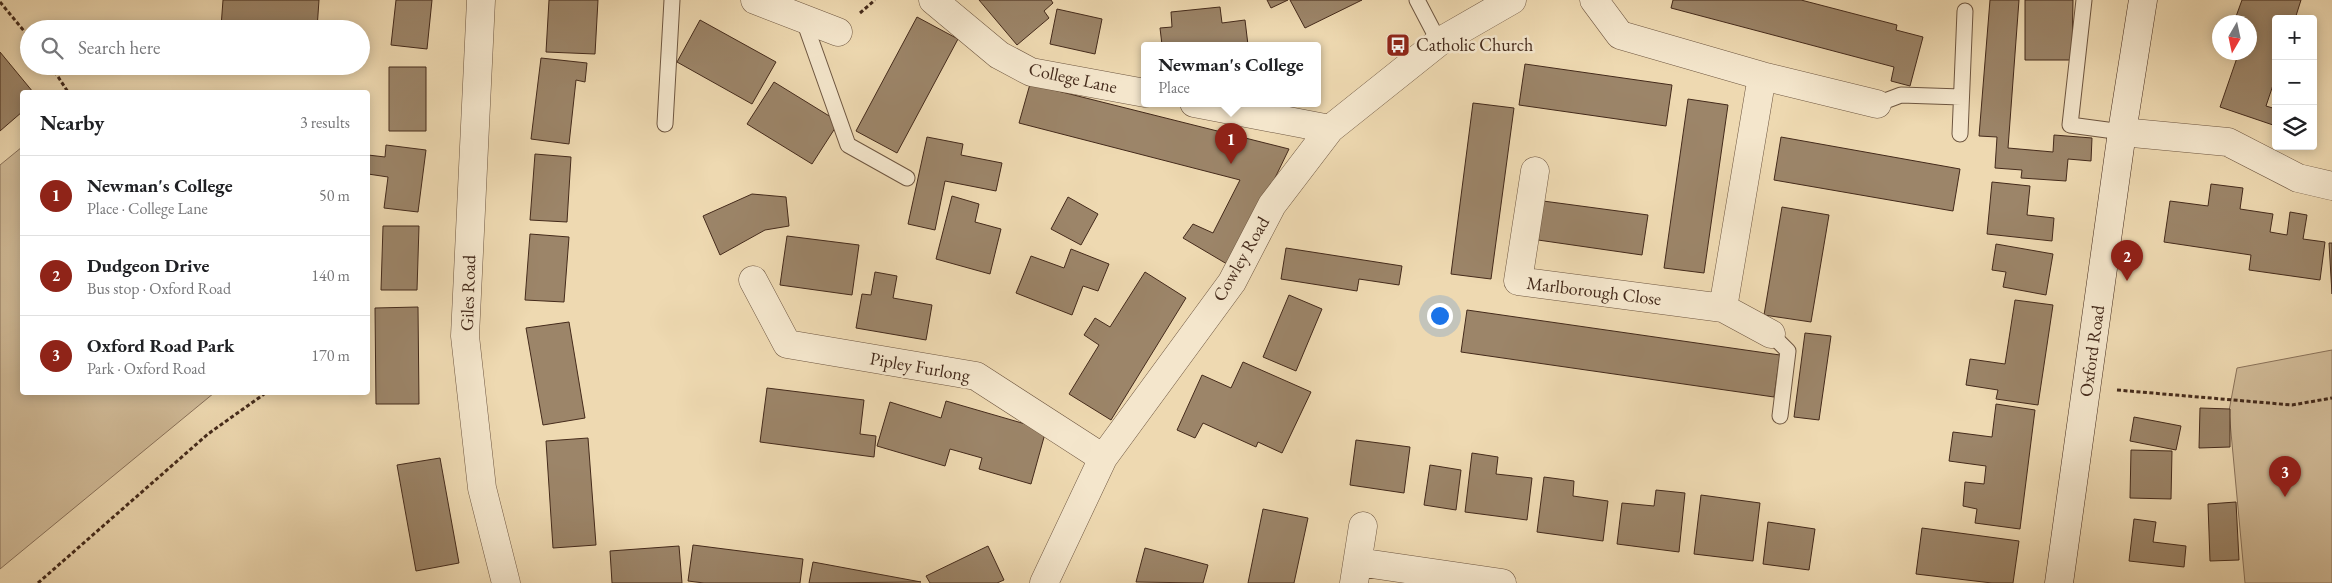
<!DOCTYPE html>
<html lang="en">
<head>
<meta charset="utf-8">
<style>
	:root { --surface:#fff; --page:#f2f2f2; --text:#202124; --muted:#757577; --line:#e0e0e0; --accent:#8f2418 }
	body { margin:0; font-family:"EB Garamond",serif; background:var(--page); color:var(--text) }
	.controls { position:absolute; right:15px; top:15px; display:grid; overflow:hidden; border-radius:5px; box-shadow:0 2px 12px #0003 }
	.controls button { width:45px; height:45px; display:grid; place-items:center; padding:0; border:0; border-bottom:1px solid var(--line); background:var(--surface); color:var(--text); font:25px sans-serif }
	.compass { position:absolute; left:2212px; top:15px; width:45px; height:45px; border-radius:50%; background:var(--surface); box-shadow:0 2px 12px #0003; rotate:189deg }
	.you { position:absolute; left:1439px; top:315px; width:18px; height:18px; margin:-12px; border:4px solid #fff; border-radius:50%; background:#1a73e8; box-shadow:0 0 0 8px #1a73e833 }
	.badge { display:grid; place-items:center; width:32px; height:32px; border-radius:50%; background:var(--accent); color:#fff; font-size:16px; font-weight:700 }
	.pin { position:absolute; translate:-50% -41px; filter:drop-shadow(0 1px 2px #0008) }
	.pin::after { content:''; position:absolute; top:26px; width:18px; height:15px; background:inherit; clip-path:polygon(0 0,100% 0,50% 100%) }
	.popup { position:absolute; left:1141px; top:42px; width:180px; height:65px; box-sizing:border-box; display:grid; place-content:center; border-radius:5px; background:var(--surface); filter:drop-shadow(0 1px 4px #0005); font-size:16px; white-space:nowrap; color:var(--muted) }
	.popup b { font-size:19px; color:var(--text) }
	.popup::after { content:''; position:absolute; left:50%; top:100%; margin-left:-10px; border:10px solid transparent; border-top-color:var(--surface) }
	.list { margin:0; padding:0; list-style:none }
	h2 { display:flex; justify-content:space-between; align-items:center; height:65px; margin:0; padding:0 20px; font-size:21px }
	h2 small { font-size:16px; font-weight:400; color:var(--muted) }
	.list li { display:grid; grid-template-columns:32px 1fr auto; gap:15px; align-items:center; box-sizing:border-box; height:80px; padding:0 20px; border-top:1px solid var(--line) }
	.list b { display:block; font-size:19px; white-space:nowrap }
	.list p { margin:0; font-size:16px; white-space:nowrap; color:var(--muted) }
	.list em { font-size:16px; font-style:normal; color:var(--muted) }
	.icon { flex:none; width:28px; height:28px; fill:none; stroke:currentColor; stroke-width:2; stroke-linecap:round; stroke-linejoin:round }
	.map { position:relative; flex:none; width:2332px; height:583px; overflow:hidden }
	.search { position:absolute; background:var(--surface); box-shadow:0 2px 12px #0003; left:20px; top:20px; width:350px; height:55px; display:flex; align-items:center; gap:12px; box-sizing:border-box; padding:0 18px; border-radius:28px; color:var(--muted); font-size:19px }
	.panel { position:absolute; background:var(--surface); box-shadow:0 2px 12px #0003; left:20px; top:90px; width:350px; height:305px; border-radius:5px }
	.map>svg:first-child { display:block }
	.green { fill:#d1bb98; stroke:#8a725a }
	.building { fill:#9c8569; stroke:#442a1b }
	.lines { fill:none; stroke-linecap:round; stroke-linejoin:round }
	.lane-casing { stroke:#6e5640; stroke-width:17 }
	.street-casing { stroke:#6e5640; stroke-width:29 }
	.secondary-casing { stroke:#442a1b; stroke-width:29 }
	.path { stroke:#442a1b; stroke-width:3; stroke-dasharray:4 2.5; stroke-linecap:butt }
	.lane { stroke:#f4e6cc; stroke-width:15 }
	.street { stroke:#f4e6cc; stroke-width:28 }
	.secondary { stroke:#f4e6cc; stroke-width:28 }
	.labels { text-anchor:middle; stroke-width:5; stroke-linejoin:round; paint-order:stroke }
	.poi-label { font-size:18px; fill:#442a1b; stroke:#f4e6cc; text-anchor:start }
	.street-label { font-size:18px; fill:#442a1b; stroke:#f4e6cc }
</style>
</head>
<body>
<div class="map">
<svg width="2332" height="583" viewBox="0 0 2332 583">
	<rect width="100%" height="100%" fill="#eed9b1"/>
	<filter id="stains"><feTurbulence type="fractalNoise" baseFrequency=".004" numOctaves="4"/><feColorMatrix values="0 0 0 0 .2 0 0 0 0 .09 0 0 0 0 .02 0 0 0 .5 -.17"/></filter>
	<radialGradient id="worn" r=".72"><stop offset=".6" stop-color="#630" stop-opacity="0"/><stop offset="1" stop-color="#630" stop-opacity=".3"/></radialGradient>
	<path class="green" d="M22,147V392L214,393L0,569V165Z
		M2332,350V583H2245L2229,411L2237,368Z"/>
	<path class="building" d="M223,0H319L317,29L221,27Z
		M396,0H432L427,49L391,45Z
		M549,0H598L595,54L546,52Z
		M979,0H1051L1053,3L1044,11L1049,18L1017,45Z
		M1267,0H1288L1271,8Z
		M1290,0H1362L1305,28Z
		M1673,0H1801L1897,25L1896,30L1923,37L1910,86L1891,81L1894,67L1671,8Z
		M1990,0H2019L2008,148L2053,152L2054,135L2092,138L2091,161L2068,159L2066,181L2021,178L2022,170L1995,168L1997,137L1979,136Z
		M2025,0H2073L2072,60H2025Z
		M2242,0H2301L2295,19H2276V76L2266,106L2276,109V126L2220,107L2239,52H2250V22H2234Z
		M1220,7L1222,23L1245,20L1248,45H1162L1160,28L1172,27L1171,12Z
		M1057,9L1102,19L1095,54L1050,44Z
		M917,17L958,39L897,153L856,131Z
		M700,20L776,62L752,104L677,62Z
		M0,52L33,92H22V112L0,131Z
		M541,58L587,63L585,82L576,80L569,144L531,139Z
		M1525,64L1672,85L1666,126L1519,105Z
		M389,67H426V131H389Z
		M774,82L839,122L812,164L747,124Z
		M1030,84L1289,149L1232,267L1183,238L1193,224L1213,233L1240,180L1019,123Z
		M1688,99L1728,105L1704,273L1664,268Z
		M1473,103L1514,108L1491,279L1451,274Z
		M927,137L963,144L961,155L1002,163L996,191L945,181L935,230L908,224Z
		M1781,137L1960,169L1953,211L1774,180Z
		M386,145L426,150L418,212L384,208L388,177L368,174V155L385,157Z
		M535,154L571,157L567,222L530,220Z
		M1992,182L2030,186L2027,215L2054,218L2052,241L1987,234Z
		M2211,184L2243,188L2240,209L2273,214L2270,232L2287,235L2290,212L2307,215L2303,239L2325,242L2320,280L2249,270L2251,255L2164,242L2170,201L2208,206Z
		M752,194L786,197L789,226L765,230L720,255L703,216Z
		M952,196L979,204L975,222L1001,229L990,274L936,259Z
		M1068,197L1098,214L1081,245L1051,229Z
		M1543,201L1648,215L1642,255L1538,240Z
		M1782,207L1829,215L1811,322L1764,315Z
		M383,226H419L417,290H381Z
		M530,234L569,237L564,302L525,300Z
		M787,236L859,245L852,295L780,285Z
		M2329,243H2332V294Z
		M1996,244L2053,254L2046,295L2003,287L2006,272L1992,270Z
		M1286,248L1402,266L1399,285L1359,279L1357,291L1281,279Z
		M1071,249L1109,264L1098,291L1083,286L1072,315L1016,293L1031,256L1064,268Z
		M875,272L897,276L893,298L932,305L926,340L856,328L862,294L871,295Z
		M1145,272L1186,298L1111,420L1069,394L1099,345L1084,335L1095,318L1110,327Z
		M1289,295L1322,309L1296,371L1263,357Z
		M2015,300L2053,305L2038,405L1996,399L1998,390L1966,385L1970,359L2005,364Z
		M418,307L419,404H376L375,308Z
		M1467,310L1780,355L1774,397L1461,352Z
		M569,322L585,418L543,425L526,328Z
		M1805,333L1831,336L1819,420L1794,417Z
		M1243,362L1311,392L1282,453L1258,442L1256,447L1203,423L1195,438L1177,430L1202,375L1231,388Z
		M767,388L864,400L860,434L876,436L874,457L760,442Z
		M946,401L1046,430L1031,484L979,469L982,458L950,449L945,466L877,446L890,402L941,418Z
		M1996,404L2035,410L2020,529L1975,523L1977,509L1963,506L1965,482L1984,484L1986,466L1949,461L1953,432L1992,437Z
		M2200,408L2230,409V447L2199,448Z
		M2134,417L2181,426L2176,450L2130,441Z
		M588,438L596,545L553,548L546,441Z
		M1356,440L1410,447L1404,493L1350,485Z
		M2131,450L2172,451L2171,499L2130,498Z
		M1472,453L1498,457L1496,474L1532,478L1527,520L1465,512Z
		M440,458L459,563L416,571L397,465Z
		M1430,465L1461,470L1456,510L1424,505Z
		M1544,477L1574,481L1573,496L1608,501L1603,541L1537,532Z
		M1656,490L1685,493L1679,552L1617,544L1622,503L1654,506Z
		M1701,495L1760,503L1753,561L1694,554Z
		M2236,502L2239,560L2210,561L2208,504Z
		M1263,509L1308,518L1294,583H1248Z
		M2134,519L2156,522L2153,542L2186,546L2184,567L2129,561Z
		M1768,522L1815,529L1809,570L1763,564Z
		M1922,528L2019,541L2013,583H1992L1916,574Z
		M693,545L803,559L800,583H704L688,581Z
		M679,546L682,583H612L610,551Z
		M988,546L1004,580L997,583H930L926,576Z
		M1145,548L1208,565L1203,583L1136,582Z
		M813,562L921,582L809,583Z"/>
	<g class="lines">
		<g class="lane-casing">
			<path id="lane" d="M1417,0L1439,42
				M2084,0L2070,125L2122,132
				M803,18L848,145L907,178
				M1877,104L1901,95L1961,97
				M665,124L672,0
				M1960,134L1965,11
				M1771,334L1788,351L1780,416"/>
		</g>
		<g class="street-casing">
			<path id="street" d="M481,0L465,336L482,488L506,583
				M755,0L838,32
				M933,0L999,55L1031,72L1145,93
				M1594,0L1620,35L1762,76L1877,104
				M1194,103L1330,129
				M2122,132L2228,142L2298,178L2332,186
				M1535,171L1518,281L1723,308L1762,76
				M753,280L787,344L976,376L1103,458
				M1723,308L1771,334
				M1358,562L1502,583
				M1044,583L1103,458L1232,282L1272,205L1330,129L1439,42L1512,0
				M1354,583L1363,526"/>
		</g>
		<g class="secondary-casing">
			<path id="secondary" d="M2059,583L2122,132L2143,0"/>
		</g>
		<path class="path" d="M0,2L29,37
			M860,13L875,0
			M51,66L68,92
			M2117,390L2292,405L2332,398
			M38,583L208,434L267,392"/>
		<use href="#lane" class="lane"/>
		<use href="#street" class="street"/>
		<use href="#secondary" class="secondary"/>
	</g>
	<defs>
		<g id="bus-square" transform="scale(1.25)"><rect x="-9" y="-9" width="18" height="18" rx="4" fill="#8f2418" stroke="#f4e6cc"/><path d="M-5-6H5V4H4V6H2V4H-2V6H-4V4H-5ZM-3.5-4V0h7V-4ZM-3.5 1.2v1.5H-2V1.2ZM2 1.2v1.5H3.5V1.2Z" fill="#fff"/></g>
	</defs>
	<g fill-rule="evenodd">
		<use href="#bus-square" x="1398" y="45"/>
	</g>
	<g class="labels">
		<g class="poi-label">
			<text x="1416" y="51">Catholic Church</text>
		</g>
		<g class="street-label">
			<text transform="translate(1073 78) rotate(12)" y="6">College Lane</text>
			<text transform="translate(1241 259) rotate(-60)" y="6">Cowley Road</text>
			<text transform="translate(1594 291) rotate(7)" y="6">Marlborough Close</text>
			<text transform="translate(468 293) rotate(-88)" y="6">Giles Road</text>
			<text transform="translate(2092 351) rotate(-82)" y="6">Oxford Road</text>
			<text transform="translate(920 367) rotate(10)" y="6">Pipley Furlong</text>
		</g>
	</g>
	<rect width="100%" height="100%" filter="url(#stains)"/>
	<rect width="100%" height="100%" fill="url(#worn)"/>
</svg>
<div class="controls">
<button>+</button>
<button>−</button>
<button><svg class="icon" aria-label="layers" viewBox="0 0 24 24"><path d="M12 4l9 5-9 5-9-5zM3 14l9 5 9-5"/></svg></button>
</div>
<svg class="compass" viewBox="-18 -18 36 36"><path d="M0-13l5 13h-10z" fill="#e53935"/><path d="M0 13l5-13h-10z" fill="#757577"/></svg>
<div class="you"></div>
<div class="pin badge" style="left:1231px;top:164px">1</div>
<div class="popup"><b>Newman's College</b>Place</div>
<div class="pin badge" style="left:2127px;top:281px">2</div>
<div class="pin badge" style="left:2285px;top:497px">3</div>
<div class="search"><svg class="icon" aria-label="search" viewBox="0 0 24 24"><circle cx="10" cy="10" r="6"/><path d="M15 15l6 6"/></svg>Search here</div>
<section class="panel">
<h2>Nearby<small>3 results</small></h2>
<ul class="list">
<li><span class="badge">1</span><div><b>Newman's College</b><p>Place · College Lane</p></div><em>50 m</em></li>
<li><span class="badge">2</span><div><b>Dudgeon Drive</b><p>Bus stop · Oxford Road</p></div><em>140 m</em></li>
<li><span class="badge">3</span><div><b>Oxford Road Park</b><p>Park · Oxford Road</p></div><em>170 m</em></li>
</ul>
</section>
</div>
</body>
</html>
